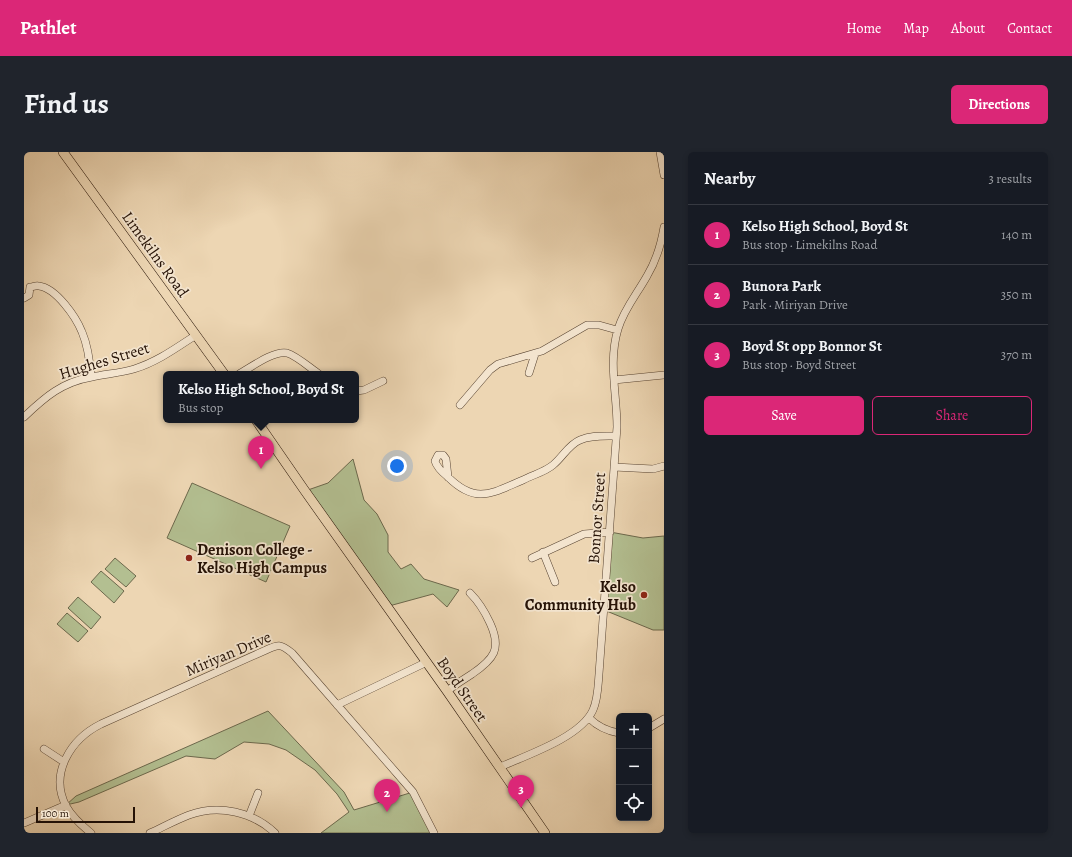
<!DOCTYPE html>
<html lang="en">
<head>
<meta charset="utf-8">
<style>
	:root { --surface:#171b24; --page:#20242c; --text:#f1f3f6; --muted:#9ea1a6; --line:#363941; --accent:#db2777 }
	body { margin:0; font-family:Alegreya,serif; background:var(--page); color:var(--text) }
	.controls { position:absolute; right:12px; bottom:12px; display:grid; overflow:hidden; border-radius:6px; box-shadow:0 2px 6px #0003 }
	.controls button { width:36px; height:36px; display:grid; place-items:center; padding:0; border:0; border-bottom:1px solid var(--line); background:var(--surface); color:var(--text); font:20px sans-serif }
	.scale { position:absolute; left:12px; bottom:10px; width:99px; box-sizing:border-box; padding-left:4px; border:2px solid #251206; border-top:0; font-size:11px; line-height:14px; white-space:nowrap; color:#251206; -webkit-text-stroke:3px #f3e4ce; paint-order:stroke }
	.you { position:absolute; left:373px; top:314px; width:14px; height:14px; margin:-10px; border:3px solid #fff; border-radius:50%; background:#1a73e8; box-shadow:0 0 0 6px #1a73e833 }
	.badge { display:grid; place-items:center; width:26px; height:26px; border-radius:50%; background:var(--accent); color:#fff; font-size:13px; font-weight:700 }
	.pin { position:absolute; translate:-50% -33px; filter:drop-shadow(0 1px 2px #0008) }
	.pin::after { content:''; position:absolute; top:21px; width:14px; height:12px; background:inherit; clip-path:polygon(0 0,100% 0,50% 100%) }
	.popup { position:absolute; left:139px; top:219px; width:196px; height:52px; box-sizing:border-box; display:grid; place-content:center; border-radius:6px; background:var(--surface); filter:drop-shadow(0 1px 3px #0005); font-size:13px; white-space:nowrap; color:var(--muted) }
	.popup b { font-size:15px; color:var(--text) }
	.popup::after { content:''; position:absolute; left:50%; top:100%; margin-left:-8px; border:8px solid transparent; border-top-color:var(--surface) }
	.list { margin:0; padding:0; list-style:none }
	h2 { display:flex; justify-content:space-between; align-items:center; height:52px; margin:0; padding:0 16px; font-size:17px }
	h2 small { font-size:13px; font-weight:400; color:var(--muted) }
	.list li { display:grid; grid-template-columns:26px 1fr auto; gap:12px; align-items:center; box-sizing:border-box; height:60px; padding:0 16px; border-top:1px solid var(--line) }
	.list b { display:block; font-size:15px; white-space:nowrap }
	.list p { margin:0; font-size:13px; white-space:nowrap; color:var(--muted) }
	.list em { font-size:13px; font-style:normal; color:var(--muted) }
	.actions { display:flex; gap:8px; padding:12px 16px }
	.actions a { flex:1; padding:9px 0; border:1px solid var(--accent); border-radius:6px; text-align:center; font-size:14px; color:var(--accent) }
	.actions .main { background:var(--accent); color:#fff }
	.icon { flex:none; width:22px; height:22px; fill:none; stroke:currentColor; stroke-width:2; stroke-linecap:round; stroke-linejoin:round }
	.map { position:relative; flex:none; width:640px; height:681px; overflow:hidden; border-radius:6px }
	header { display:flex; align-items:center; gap:24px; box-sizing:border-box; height:56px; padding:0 20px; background:var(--accent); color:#fff }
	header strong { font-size:19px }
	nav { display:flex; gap:22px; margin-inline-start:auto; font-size:14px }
	.intro { display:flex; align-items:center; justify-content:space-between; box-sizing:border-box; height:96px; padding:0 24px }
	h1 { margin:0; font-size:28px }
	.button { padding:10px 18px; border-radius:6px; background:var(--accent); color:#fff; font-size:14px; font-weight:700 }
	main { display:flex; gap:24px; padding:0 24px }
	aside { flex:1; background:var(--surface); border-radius:6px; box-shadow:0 2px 6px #0003 }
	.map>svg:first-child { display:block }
	.green { fill:#b3bf91; stroke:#6c684c }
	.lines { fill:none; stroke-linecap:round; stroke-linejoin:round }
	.minor-casing { stroke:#574331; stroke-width:8 }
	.major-casing { stroke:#251206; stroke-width:10 }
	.minor { stroke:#f3e4ce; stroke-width:7 }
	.major { stroke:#edd6b3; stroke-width:9 }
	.poi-dot { fill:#8f2418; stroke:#f3e4ce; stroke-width:1.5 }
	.labels { text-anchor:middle; stroke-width:3.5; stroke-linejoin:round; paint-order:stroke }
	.street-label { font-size:16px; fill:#251206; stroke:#f3e4ce }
	.poi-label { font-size:16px; font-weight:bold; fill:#251206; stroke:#f3e4ce; text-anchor:start }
</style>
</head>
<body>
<header>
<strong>Pathlet</strong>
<nav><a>Home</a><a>Map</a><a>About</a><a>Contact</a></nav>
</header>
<div class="intro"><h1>Find us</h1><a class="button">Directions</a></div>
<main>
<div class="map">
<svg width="640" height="681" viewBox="0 0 640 681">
	<rect width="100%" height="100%" fill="#edd6b3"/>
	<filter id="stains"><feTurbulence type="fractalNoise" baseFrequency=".005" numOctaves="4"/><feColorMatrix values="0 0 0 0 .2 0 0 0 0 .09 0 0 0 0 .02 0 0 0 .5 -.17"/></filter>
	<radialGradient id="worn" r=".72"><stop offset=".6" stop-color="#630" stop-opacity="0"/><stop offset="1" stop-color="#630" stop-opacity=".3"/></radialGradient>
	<path class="green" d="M329,307L340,348L353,362L364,383V400L377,417L387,412L400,427L435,438L423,455L409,442L365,454L281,339L304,331Z
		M168,331L266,374L242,430L143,386Z
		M586,380L619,386L640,384V478H629L580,458Z
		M91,406L112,424L102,435L81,417Z
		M77,419L100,439L90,451L67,430Z
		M54,445L77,465L67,477L44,456Z
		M43,461L64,479L54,490L33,472Z
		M244,559L320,640L330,658L389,640L410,681H297L325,660L313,642L291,618L262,598L245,592L220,590L191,607L162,604L55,650L42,653L52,644Z"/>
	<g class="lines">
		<g class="minor-casing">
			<path id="minor" d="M636,0L640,23
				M6,135C9,135 12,133 15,134C32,136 52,165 58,180C64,194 66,210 67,225
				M0,146L5,143L6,135
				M505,221L511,202
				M215,222C226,216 250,198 263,201C273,204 286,216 295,222
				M590,228L640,223
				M332,239L340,238L359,229
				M436,253L466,218L474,212L518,199L563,173H575L593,178
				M0,265C21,245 38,230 68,225C82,222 96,221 110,217C133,210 152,196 172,183
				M590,315L629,317L640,314
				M424,325L422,307L419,303H414L411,309C413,316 419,321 424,325C452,353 468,341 499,328C508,323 521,320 529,313C539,305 544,293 556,288C567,283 580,284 592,284
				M519,400L531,430
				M508,406L560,382L586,380
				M423,539C431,533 440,527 448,522C470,507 478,497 466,471C461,460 455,450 446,441
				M313,553L403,510
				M565,566C573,574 583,579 595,581
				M625,576L640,567
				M20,597L40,610
				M476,615C503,603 557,585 569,558C574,547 574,534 575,522L593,275C593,242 584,210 594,177C600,157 613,142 623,124C632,109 637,93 640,75
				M225,664L234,641
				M0,671L42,653
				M67,681C57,673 48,665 42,654C25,621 47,587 77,572L242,498C255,492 257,492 268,501L389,640L410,681
				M126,681C139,675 152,668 165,663C195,652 229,660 251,681"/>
		</g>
		<g class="major-casing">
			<path id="major" d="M39,0L200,222
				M232,268L281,339L423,539L521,681"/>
		</g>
		<use href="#minor" class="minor"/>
		<use href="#major" class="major"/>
	</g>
	<g class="poi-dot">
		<circle cx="165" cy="406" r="4"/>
		<circle cx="620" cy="443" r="4"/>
	</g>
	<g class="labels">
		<g class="street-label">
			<text transform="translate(132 102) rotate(54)" y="6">Limekilns Road</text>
			<text transform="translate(80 208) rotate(-17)" y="6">Hughes Street</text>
			<text transform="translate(572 366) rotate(-86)" y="6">Bonnor Street</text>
			<text transform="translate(204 501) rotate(-23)" y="6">Miriyan Drive</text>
			<text transform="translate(439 537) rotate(55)" y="6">Boyd Street</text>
		</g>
		<g class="poi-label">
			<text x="173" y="403">Denison College -<tspan x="173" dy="18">Kelso High Campus</tspan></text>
			<text x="612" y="440" text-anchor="end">Kelso<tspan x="612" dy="18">Community Hub</tspan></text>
		</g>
	</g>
	<rect width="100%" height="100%" filter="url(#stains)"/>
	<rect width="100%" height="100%" fill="url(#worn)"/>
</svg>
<div class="controls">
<button>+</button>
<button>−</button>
<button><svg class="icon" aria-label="locate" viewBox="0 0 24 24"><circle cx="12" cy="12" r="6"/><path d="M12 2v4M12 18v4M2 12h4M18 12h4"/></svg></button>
</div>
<div class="scale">100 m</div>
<div class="you"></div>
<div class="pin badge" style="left:237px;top:317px">1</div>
<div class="popup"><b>Kelso High School, Boyd St</b>Bus stop</div>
<div class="pin badge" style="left:363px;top:660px">2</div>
<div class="pin badge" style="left:497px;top:656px">3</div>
</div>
<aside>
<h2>Nearby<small>3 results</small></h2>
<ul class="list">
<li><span class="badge">1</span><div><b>Kelso High School, Boyd St</b><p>Bus stop · Limekilns Road</p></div><em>140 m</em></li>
<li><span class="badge">2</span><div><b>Bunora Park</b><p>Park · Miriyan Drive</p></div><em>350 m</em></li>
<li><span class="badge">3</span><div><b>Boyd St opp Bonnor St</b><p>Bus stop · Boyd Street</p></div><em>370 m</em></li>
</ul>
<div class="actions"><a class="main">Save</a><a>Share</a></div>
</aside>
</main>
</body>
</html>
